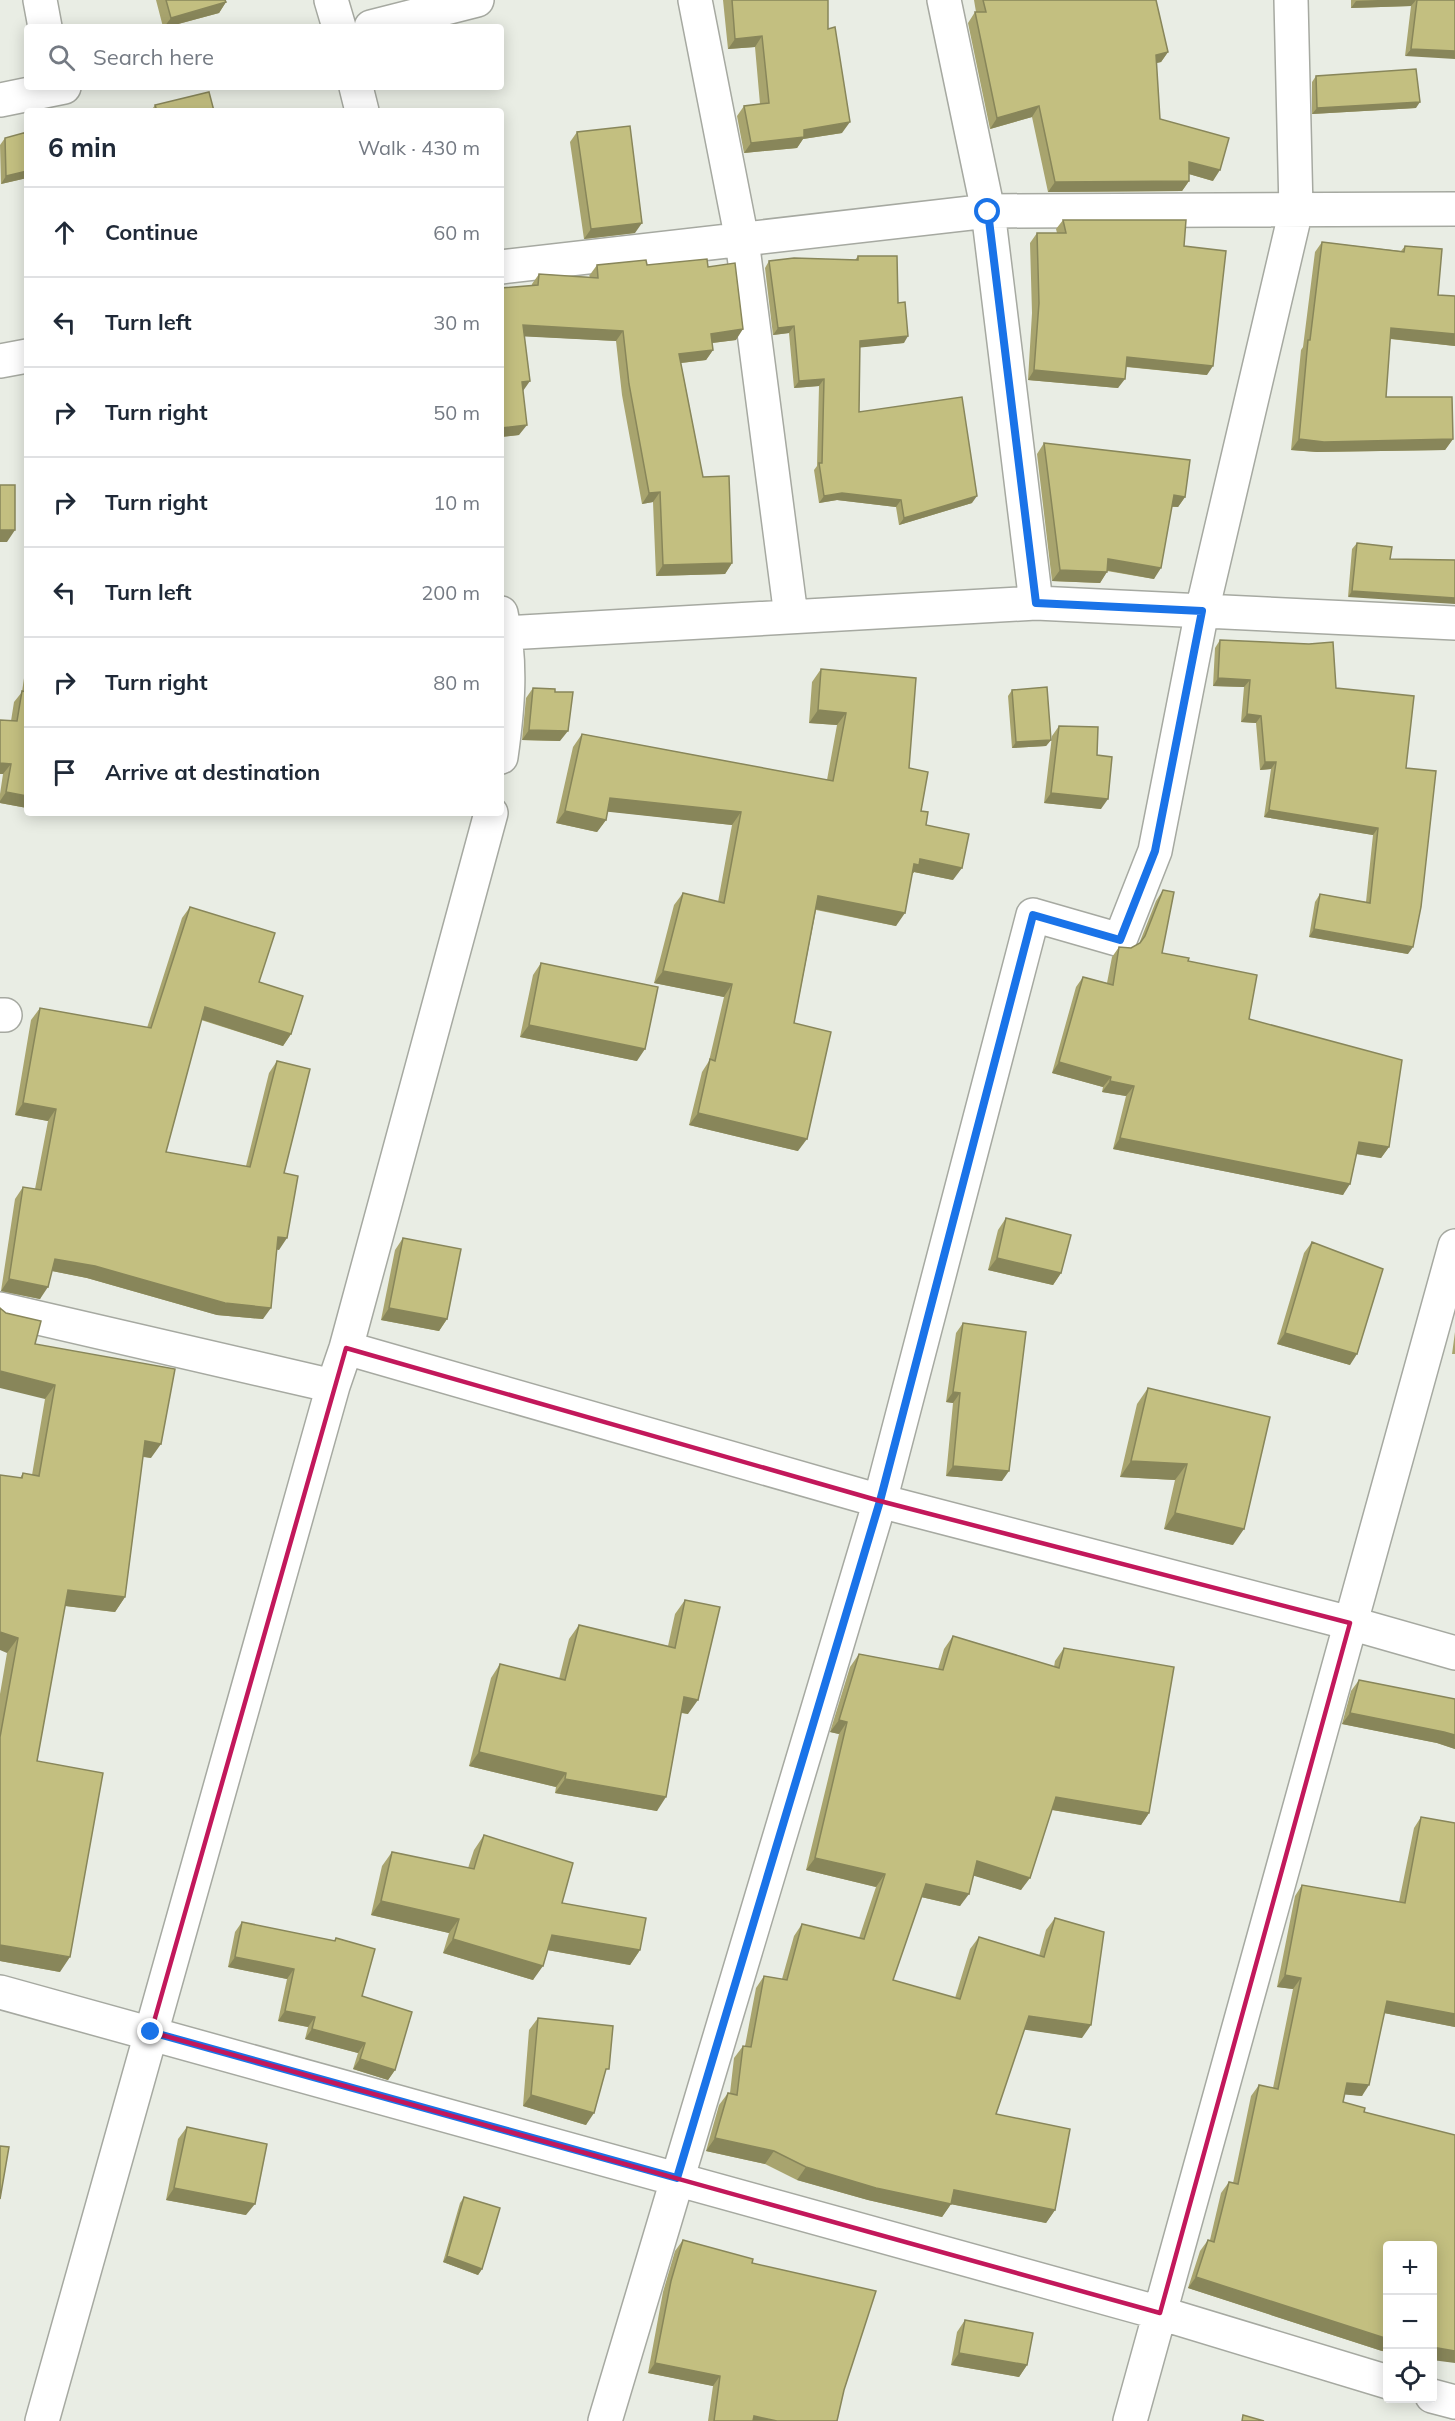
<!DOCTYPE html>
<html lang="en">
<head>
<meta charset="utf-8">
<style>
	:root { --surface:#fff; --page:#f6f6f7; --text:#1f2937; --muted:#747a83; --line:#e0e1e3 }
	body { margin:0; font-family:Mulish,sans-serif; background:var(--page); color:var(--text) }
	.controls { position:absolute; right:18px; bottom:18px; display:grid; overflow:hidden; border-radius:6px; box-shadow:0 3px 15px #0003 }
	.controls button { width:54px; height:54px; display:grid; place-items:center; padding:0; border:0; border-bottom:2px solid var(--line); background:var(--surface); color:var(--text); font:30px sans-serif }
	.stop { position:absolute; width:18px; height:18px; margin:-14px; border:4px solid #1a73e8; border-radius:50%; background:#fff }
	.stop.end { background:#1a73e8; border-color:#fff; box-shadow:0 2px 6px #0008 }
	.list { margin:0; padding:0; list-style:none }
	h2 { display:flex; justify-content:space-between; align-items:center; height:78px; margin:0; padding:0 24px; font-size:26px }
	h2 small { font-size:20px; font-weight:400; color:var(--muted) }
	.list li { display:grid; grid-template-columns:39px 1fr auto; gap:18px; align-items:center; box-sizing:border-box; height:90px; padding:0 24px; border-top:2px solid var(--line) }
	.list b { display:block; font-size:22px; white-space:nowrap }
	.list em { font-size:20px; font-style:normal; color:var(--muted) }
	.icon { flex:none; width:33px; height:33px; fill:none; stroke:currentColor; stroke-width:2; stroke-linecap:round; stroke-linejoin:round }
	.map { position:relative; flex:none; width:1455px; height:2421px; overflow:hidden }
	.search { position:absolute; background:var(--surface); box-shadow:0 3px 15px #0003; left:24px; top:24px; width:480px; height:66px; display:flex; align-items:center; gap:15px; box-sizing:border-box; padding:0 21px; border-radius:6px; color:var(--muted); font-size:22px }
	.panel { position:absolute; background:var(--surface); box-shadow:0 3px 15px #0003; left:24px; top:108px; width:480px; height:708px; border-radius:6px }
	.map>svg:first-child { display:block }
	.lines { fill:none; stroke-linecap:round; stroke-linejoin:round }
	.minor-casing { stroke:#a6a9a1; stroke-width:36 }
	.minor { stroke:#fff; stroke-width:33 }
	.wall { fill:#a8a46e }
	.shaded-wall { fill:#88865a }
	.building { fill:#c3bf80; stroke:#88865a; stroke-width:1.5 }
	.route { stroke:#1a73e8; stroke-width:8 }
	.marked { fill:none; stroke:#c2185b; stroke-width:4.5; stroke-linejoin:round }
</style>
</head>
<body>
<div class="map">
<svg width="1455" height="2421" viewBox="0 0 1455 2421">
	<rect width="100%" height="100%" fill="#e9ede4"/>
	<g class="lines">
		<g class="minor-casing">
			<path id="minor" d="M40,0L45,27
				M331,0L339,27
				M695,0L742,240L791,616
				M944,0L988,211L1036,603
				M371,27L477,0
				M356,87L362,111
				M0,100L64,87
				M501,267L988,211L1455,209
				M0,361L27,356
				M501,613C512,662 508,708 501,757
				M506,633L1036,603L1455,623
				M0,1015H5
				M0,1309L333,1386
				M346,1348L880,1501L1350,1623L1455,1653
				M0,1992L1160,2313L1388,2382
				M1432,2396L1455,2402
				M42,2421L333,1386L346,1348L491,813
				M605,2421L880,1501L1033,915L1120,940L1155,851L1202,611L1296,210L1291,0
				M1130,2421L1455,1246"/>
		</g>
		<use href="#minor" class="minor"/>
	</g>
	<path class="wall" d="M156,0H225L226,2L219,13L167,27H163Z
		M723,0H828V29L842,133L803,139L797,148L744,153L737,116L744,106L760,104L755,47L728,49Z
		M974,0H1156L1168,52L1161,62L1156,63L1160,119L1213,181L1189,174V181L1182,191L1048,192L1032,117L990,129L968,23L975,12H976Z
		M1351,0H1455L1405,56L1411,6L1351,8Z
		M1316,76L1416,108L1312,114V82Z
		M155,105L214,111H151Z
		M577,132L635,233L584,239L570,142Z
		M5,138L27,178L1,184L0,145Z
		M1063,220L1184,246L1207,375L1126,367L1118,388L1028,380L1032,313L1030,243L1037,233H1057L1056,229Z
		M1322,242L1401,251L1405,246L1438,295L1455,346L1390,339L1386,397L1453,439L1445,450L1317,452L1291,450L1301,350L1303,347L1315,252Z
		M858,256L898,303L904,343L860,347L859,412L972,503L899,525L896,507L837,500L819,503L814,470L817,466L819,386L794,388L789,333L773,335L765,268L769,261L855,260Z
		M597,265H647L708,267L736,340L712,343L713,350L706,360L681,363L703,477L732,563L725,574L656,576L653,502L642,504L622,395L616,341L524,336L523,391L519,435L501,437L532,284L539,274L590,277L589,276Z
		M1044,443L1185,497L1178,507H1172L1154,579L1107,571L1100,583L1052,581L1037,454Z
		M1357,543L1392,547L1348,597L1352,549Z
		M1220,640L1336,688L1406,768L1408,954L1309,937L1315,902L1320,894L1366,902L1373,835L1264,817L1271,769L1260,770L1256,723L1241,722L1244,687L1213,686L1215,648Z
		M27,657V808L0,803V794L3,774H0V720L11,721L14,702L22,692Z
		M821,669L909,768L926,825L953,880L914,872L912,875L896,926L816,910L794,1023L798,1151L689,1125L702,1072L709,1061L724,997L654,983L674,905L683,893L718,902L732,825L607,811L606,820L597,832L556,823L573,747L582,734L827,780L837,725L809,723L812,682Z
		M533,688L560,741L522,740L526,698Z
		M1012,690L1051,740L1046,746L1012,748L1008,696Z
		M1059,726L1097,755L1101,809L1044,803L1052,736Z
		M1163,890L1162,953L1188,961L1249,1019L1389,1147L1381,1158L1356,1154L1343,1195L1113,1149L1126,1096L1102,1092L1103,1087L1052,1073L1076,987L1083,977L1107,983L1112,957L1119,947L1131,948L1139,944L1156,901Z
		M190,907L259,982L291,1034L283,1046L201,1020L166,1152L246,1166L269,1073L277,1061L284,1173L279,1250L277,1249L263,1319L217,1315L87,1278L52,1271L40,1299L1,1291L15,1199L23,1187L35,1189L48,1121L15,1115L31,1020L40,1008L147,1028L182,918Z
		M541,963L637,1061L520,1037L533,975Z
		M1006,1218L1061,1273L1053,1285L988,1270L998,1230Z
		M403,1238L447,1319L439,1331L381,1320L395,1250Z
		M1312,1242L1350,1365L1277,1344L1304,1253Z
		M963,1323L1002,1481L946,1476L953,1403L946,1402L956,1333Z
		M1455,1332V1354H1452Z
		M35,1344L151,1458L143,1457L125,1597L115,1612L65,1606L37,1761L60,1972L0,1961V1694L7,1653L20,1478L23,1473L32,1475L45,1399Z
		M1148,1388L1233,1545L1164,1529L1175,1480L1120,1477L1137,1404Z
		M685,1600L688,1714L681,1713L657,1811L555,1793L556,1787L469,1766L491,1678L500,1664L559,1679L569,1639L579,1625L668,1646L675,1614Z
		M953,1636L1054,1667L1055,1661L1064,1648L1149,1813L1141,1825L1052,1810L1021,1890L973,1875L960,1906L921,1897L893,1980L955,1998L970,1949L979,1937L1039,1956L1046,1930L1055,1918L1082,2038L1024,2029L996,2114L1055,2210L1046,2223L951,2204L942,2217L868,2200L797,2180L765,2164L706,2151L719,2105L728,2093H730L734,2058L743,2046H745L756,1988L764,1976L782,1979L794,1936L802,1924L859,1938L876,1887L806,1870L839,1734L830,1732L850,1667L859,1654L938,1669L944,1649Z
		M1359,1680L1455,1699V1749L1437,1743L1342,1724L1351,1691Z
		M1421,1817L1455,1823V2027L1384,2013L1362,2096L1345,2094L1343,2102L1364,2112L1382,2351L1188,2288L1200,2251L1208,2240H1210L1221,2193L1229,2182L1233,2183L1251,2096L1259,2085L1273,2088L1293,1989L1277,1987L1295,1896L1302,1885L1399,1902L1414,1828Z
		M484,1835L562,1903L640,1950L630,1965L547,1950L533,1980L443,1953L449,1933L371,1915L382,1866L392,1852L468,1868L474,1850Z
		M242,1922L334,1941L336,1938L395,2070L388,2080L353,2069L358,2053L305,2039L308,2027L278,2021L287,1979L228,1967L235,1932Z
		M538,2018L604,2076L586,2125L523,2106L529,2030Z
		M187,2127L246,2215L166,2200L178,2139Z
		M464,2197L482,2269L478,2275L443,2262L460,2203Z
		M683,2240L752,2263L844,2390L837,2421H708L713,2386L648,2373L663,2292L675,2251Z
		M965,2320L1027,2365L1019,2377L951,2365L957,2332Z"/>
	<path class="shaded-wall" d="M1378,0H1416L1411,6L1351,8L1356,1Z
		M226,2L219,13L167,27H164L171,18Z
		M762,36L755,47L728,49L735,39Z
		M1411,49L1455,51V59L1405,56Z
		M1168,52L1161,62L1148,65L1156,55Z
		M1420,102L1416,108L1312,114L1317,108Z
		M1039,106L1032,117L990,129L997,118Z
		M850,122L842,133L803,139L797,148L744,153L751,143L804,130Z
		M1189,162L1220,170L1213,181L1182,172Z
		M27,171V178L1,184L6,176Z
		M1189,181L1182,191L1048,192L1055,182Z
		M642,223L635,233L584,239L591,229Z
		M523,325L623,331L616,341L516,336Z
		M794,326L789,333L773,335L778,328Z
		M1391,328L1455,334V346L1384,338Z
		M743,329L736,340L704,344L711,334Z
		M908,336L904,343L856,348L860,341Z
		M713,350L706,360L672,364L679,354Z
		M1127,357L1213,366L1207,375L1120,366Z
		M1034,370L1125,379L1118,388L1028,380Z
		M824,379L819,386L794,388L799,381Z
		M530,381L523,391L522,382Z
		M527,425L519,435L501,437V428Z
		M1299,439H1453L1445,450L1317,452L1291,450Z
		M660,492L653,502L642,504L649,493Z
		M842,493L901,500L896,507L837,500L819,503L824,496Z
		M1174,495L1185,497L1178,507L1166,506Z
		M977,496L972,503L899,525L904,518Z
		M0,530H15L7,542H0Z
		M1108,559L1161,568L1154,579L1100,569Z
		M732,563L725,574L656,576L663,565Z
		M1060,570L1107,572L1100,583L1052,581Z
		M1352,591L1455,598V604L1348,597Z
		M1218,678L1250,680L1244,687L1213,686Z
		M818,710L846,713L837,725L809,723Z
		M1247,714L1261,716L1256,723L1241,722Z
		M529,730L568,731L560,741L522,740Z
		M1051,740L1046,746L1012,748L1016,742Z
		M1265,762H1276L1271,769L1260,770Z
		M0,763L11,764L3,774H0Z
		M6,792L27,796V808L0,803V801Z
		M1051,793L1108,799L1101,809L1044,803Z
		M610,798L741,812L732,825L601,811Z
		M1269,810L1378,828L1373,835L1264,817Z
		M565,811L606,820L597,832L556,823Z
		M920,859L962,868L953,880L914,872L910,877L914,864Z
		M818,896L905,913L896,926L810,908Z
		M1314,929L1413,947L1408,954L1309,937Z
		M663,971L732,984L724,997L654,983Z
		M205,1007L291,1034L283,1046L197,1018Z
		M529,1025L645,1049L637,1061L520,1037Z
		M1059,1062L1111,1077L1103,1087L1052,1073Z
		M1110,1081L1134,1086L1126,1096L1102,1092Z
		M23,1103L56,1109L48,1121L15,1115Z
		M698,1113L807,1139L798,1151L689,1125Z
		M1120,1138L1350,1184L1343,1195L1113,1149Z
		M1359,1142L1389,1147L1381,1158L1351,1153Z
		M278,1237L287,1238L279,1250L270,1248Z
		M997,1258L1061,1273L1053,1285L988,1270Z
		M55,1259L95,1266L271,1308L263,1319L217,1315L87,1278L47,1270Z
		M9,1279L48,1287L40,1299L1,1291Z
		M389,1308L447,1319L439,1331L381,1320Z
		M1285,1333L1357,1354L1350,1365L1277,1344Z
		M0,1371L55,1385L45,1399L0,1388Z
		M953,1392L960,1393L953,1403L946,1402Z
		M145,1441L161,1444L151,1458L135,1455Z
		M1131,1461L1187,1464L1175,1480L1120,1477Z
		M953,1466L1009,1471L1002,1481L946,1476Z
		M1175,1513L1244,1529L1233,1545L1164,1529Z
		M68,1590L125,1597L115,1612L58,1605Z
		M0,1632L18,1638L7,1653L0,1650Z
		M684,1697L698,1700L688,1714L674,1711Z
		M1350,1713L1444,1732L1455,1735V1749L1437,1743L1342,1724Z
		M839,1720L847,1722L839,1734L830,1732Z
		M479,1752L566,1773L556,1787L469,1766Z
		M565,1779L666,1797L657,1811L555,1793Z
		M1056,1797L1149,1813L1141,1825L1047,1809Z
		M815,1858L885,1874L876,1887L806,1870Z
		M977,1861L1030,1878L1021,1890L968,1874Z
		M926,1884L969,1894L960,1906L917,1896Z
		M381,1901L459,1919L449,1933L371,1915Z
		M552,1935L640,1950L630,1965L542,1949Z
		M453,1939L543,1966L533,1980L443,1953Z
		M0,1945L70,1957L60,1972L0,1961Z
		M235,1957L294,1969L287,1979L228,1967Z
		M1285,1975L1301,1978L1293,1989L1277,1987Z
		M1387,2001L1455,2014V2027L1379,2012Z
		M285,2011L315,2017L308,2027L278,2021Z
		M1029,2016L1091,2025L1082,2038L1020,2029Z
		M312,2029L365,2043L358,2053L305,2039Z
		M360,2059L395,2070L388,2080L353,2069Z
		M1347,2083L1369,2085L1362,2096L1339,2094Z
		M531,2095L594,2113L586,2125L523,2106Z
		M715,2138L774,2151L765,2164L706,2151Z
		M806,2167L951,2204L942,2217L868,2200L797,2180Z
		M174,2188L255,2204L246,2215L166,2200Z
		M954,2190L1055,2210L1046,2223L945,2203Z
		M447,2256L482,2269L478,2275L443,2262Z
		M1196,2277L1388,2339V2352L1382,2351L1188,2288Z
		M1432,2347L1455,2351V2363L1432,2360Z
		M959,2353L1027,2365L1019,2377L951,2365Z
		M655,2363L720,2376L713,2386L648,2373Z
		M754,2416L777,2421H751Z"/>
	<path class="building" d="M166,0H225L226,2L171,18Z
		M732,0H828V29L835,27L850,122L804,130V137L751,143L744,106L769,103L762,36L735,39Z
		M983,0H1156L1168,52L1156,55L1160,119L1229,138L1220,170L1189,162V181L1055,182L1039,106L997,118L975,12H986Z
		M1417,0H1455V51L1411,49Z
		M1416,69L1420,102L1317,108L1316,76Z
		M209,92L214,111H157L155,105Z
		M630,126L642,223L591,229L577,132Z
		M27,132V171L6,176L5,138Z
		M1063,220H1186L1184,246L1226,251L1213,366L1127,357L1125,379L1034,370L1039,303L1037,233H1066Z
		M1322,242L1404,252L1405,246L1442,249L1438,295L1455,296V334L1391,328L1386,397H1452L1453,439L1324,442L1299,439L1308,340H1310Z
		M858,256H897L898,303L905,302L908,336L860,341L859,412L962,397L977,496L904,518L901,500L842,493L824,496L819,463H822L824,379L799,381L794,326L778,328L769,261L794,258L858,260Z
		M707,259L708,267L735,263L743,329L711,334L713,350L679,354L703,477L729,476L732,563L663,565L660,492L649,493L629,384L623,331L523,325L530,381L522,382L527,425L501,428V288L538,285L539,274L598,278L597,265L646,260L647,265Z
		M1044,443L1190,460L1185,497L1174,495L1161,568L1108,559L1107,572L1060,570Z
		M0,485H15V530H0Z
		M1357,543L1392,547L1390,559L1455,560V598L1352,591Z
		M1220,640L1309,644L1333,642L1336,688L1414,696L1406,768L1436,771L1421,907L1413,947L1314,929L1320,894L1370,903L1378,828L1269,810L1276,762H1265L1261,716L1247,714L1250,680L1218,678Z
		M821,669L916,678L909,768L928,772L921,811L928,812L926,825L969,834L962,868L920,859L919,865L914,864L905,913L818,896L794,1023L831,1032L807,1139L698,1113L710,1059L715,1061L732,984L663,971L683,893L724,903L741,812L610,798L606,820L565,811L582,734L833,781L846,713L818,710Z
		M1047,687L1051,740L1016,742L1012,690Z
		M533,688L555,689V692H573L568,731L529,730Z
		M22,691L27,692V796L6,792L11,764L0,763V720L17,721Z
		M1059,726L1098,727L1097,755L1112,757L1108,799L1051,793Z
		M1163,890L1174,892L1162,953L1189,958L1188,961L1257,975L1249,1019L1402,1060L1389,1147L1359,1142L1350,1184L1120,1138L1134,1086L1110,1081L1111,1077L1059,1062L1083,977L1113,985L1119,947L1131,948L1140,943L1145,936Z
		M190,907L275,933L259,982L303,996L291,1034L205,1007L166,1152L250,1167L277,1061L310,1069L284,1173L298,1176L287,1238L278,1237L271,1308L225,1303L95,1266L55,1259L48,1287L9,1279L23,1187L41,1190L56,1109L23,1103L40,1008L151,1028Z
		M541,963L658,987L645,1049L529,1025Z
		M1006,1218L1071,1235L1061,1273L997,1258Z
		M403,1238L461,1249L447,1319L389,1308Z
		M1312,1242L1383,1269L1357,1354L1285,1333Z
		M0,1308L6,1313L41,1321L35,1344L175,1369L161,1444L145,1441L125,1597L68,1590L37,1761L103,1773L70,1957L0,1945V1737L18,1638L0,1632V1475L22,1478L23,1473L39,1476L55,1385L0,1371Z
		M963,1323L1026,1332L1009,1471L953,1466L960,1393L953,1392Z
		M1148,1388L1270,1417L1244,1529L1175,1513L1187,1464L1131,1461Z
		M685,1600L720,1607L698,1700L684,1697L666,1797L565,1779L566,1773L479,1752L500,1664L565,1680L579,1625L675,1648Z
		M953,1636L1059,1668L1064,1648L1174,1667L1149,1813L1056,1797L1030,1878L977,1861L969,1894L926,1884L893,1980L960,1999L979,1937L1044,1957L1055,1918L1104,1932L1091,2025L1029,2016L996,2114L1070,2129L1055,2210L954,2190L951,2204L876,2188L806,2167L774,2151L715,2138L728,2093L737,2095L743,2046L751,2047L764,1976L787,1980L802,1924L864,1939L885,1874L815,1858L847,1722L839,1720L859,1654L943,1670Z
		M1359,1680L1455,1699V1735L1444,1732L1350,1713Z
		M1421,1817L1455,1823V2014L1387,2001L1369,2085L1347,2083L1343,2102L1365,2108L1364,2112L1455,2135V2351L1432,2347V2246H1388V2339L1196,2277L1208,2240L1214,2242L1229,2182L1238,2184L1259,2085L1278,2089L1301,1978L1285,1975L1302,1885L1405,1903Z
		M484,1835L573,1863L562,1903L646,1918L640,1950L552,1935L543,1966L453,1939L459,1919L381,1901L392,1852L474,1869Z
		M242,1922L335,1941L336,1938L375,1949L362,1996L412,2012L395,2070L360,2059L365,2043L312,2029L315,2017L285,2011L294,1969L235,1957Z
		M538,2018L613,2026L609,2069H606L594,2113L531,2095Z
		M187,2127L267,2144L255,2204L174,2188Z
		M0,2146L9,2147L0,2199Z
		M464,2197L500,2208L482,2269L447,2256Z
		M683,2240L753,2259L752,2263L876,2291L844,2390L837,2421H777L754,2416L753,2421H714L720,2376L655,2363L671,2281Z
		M965,2320L1033,2333L1027,2365L959,2353Z
		M1243,2415L1264,2421H1242Z"/>
	<g class="lines">
		<path class="route" d="M151,2032L677,2178L880,1501L1033,915L1120,940L1155,851L1202,611L1036,603L988,212"/>
	</g>
	<path class="marked" d="M346,1348L880,1501L1350,1623L1160,2313L151,2032Z"/>
</svg>
<div class="controls">
<button>+</button>
<button>−</button>
<button><svg class="icon" aria-label="locate" viewBox="0 0 24 24"><circle cx="12" cy="12" r="6"/><path d="M12 2v4M12 18v4M2 12h4M18 12h4"/></svg></button>
</div>
<div class="stop" style="left:988px;top:212px"></div>
<div class="stop end" style="left:151px;top:2032px"></div>
<div class="search"><svg class="icon" aria-label="search" viewBox="0 0 24 24"><circle cx="10" cy="10" r="6"/><path d="M15 15l6 6"/></svg>Search here</div>
<section class="panel">
<h2>6 min<small>Walk · 430 m</small></h2>
<ul class="list">
<li><svg class="icon" aria-label="ahead" viewBox="0 0 24 24"><path d="M12 20V5M6 11l6-6 6 6"/></svg><div><b>Continue</b></div><em>60 m</em></li>
<li><svg class="icon" aria-label="left" viewBox="0 0 24 24"><path d="M17 20v-9H6M10 6l-5 5 5 5"/></svg><div><b>Turn left</b></div><em>30 m</em></li>
<li><svg class="icon" aria-label="right" viewBox="0 0 24 24"><path d="M7 20v-9h11M14 6l5 5-5 5"/></svg><div><b>Turn right</b></div><em>50 m</em></li>
<li><svg class="icon" aria-label="right" viewBox="0 0 24 24"><path d="M7 20v-9h11M14 6l5 5-5 5"/></svg><div><b>Turn right</b></div><em>10 m</em></li>
<li><svg class="icon" aria-label="left" viewBox="0 0 24 24"><path d="M17 20v-9H6M10 6l-5 5 5 5"/></svg><div><b>Turn left</b></div><em>200 m</em></li>
<li><svg class="icon" aria-label="right" viewBox="0 0 24 24"><path d="M7 20v-9h11M14 6l5 5-5 5"/></svg><div><b>Turn right</b></div><em>80 m</em></li>
<li><svg class="icon" aria-label="arrive" viewBox="0 0 24 24"><path d="M6 21V4h12l-3 4 3 4H6"/></svg><div><b>Arrive at destination</b></div></li>
</ul>
</section>
</div>
</body>
</html>
